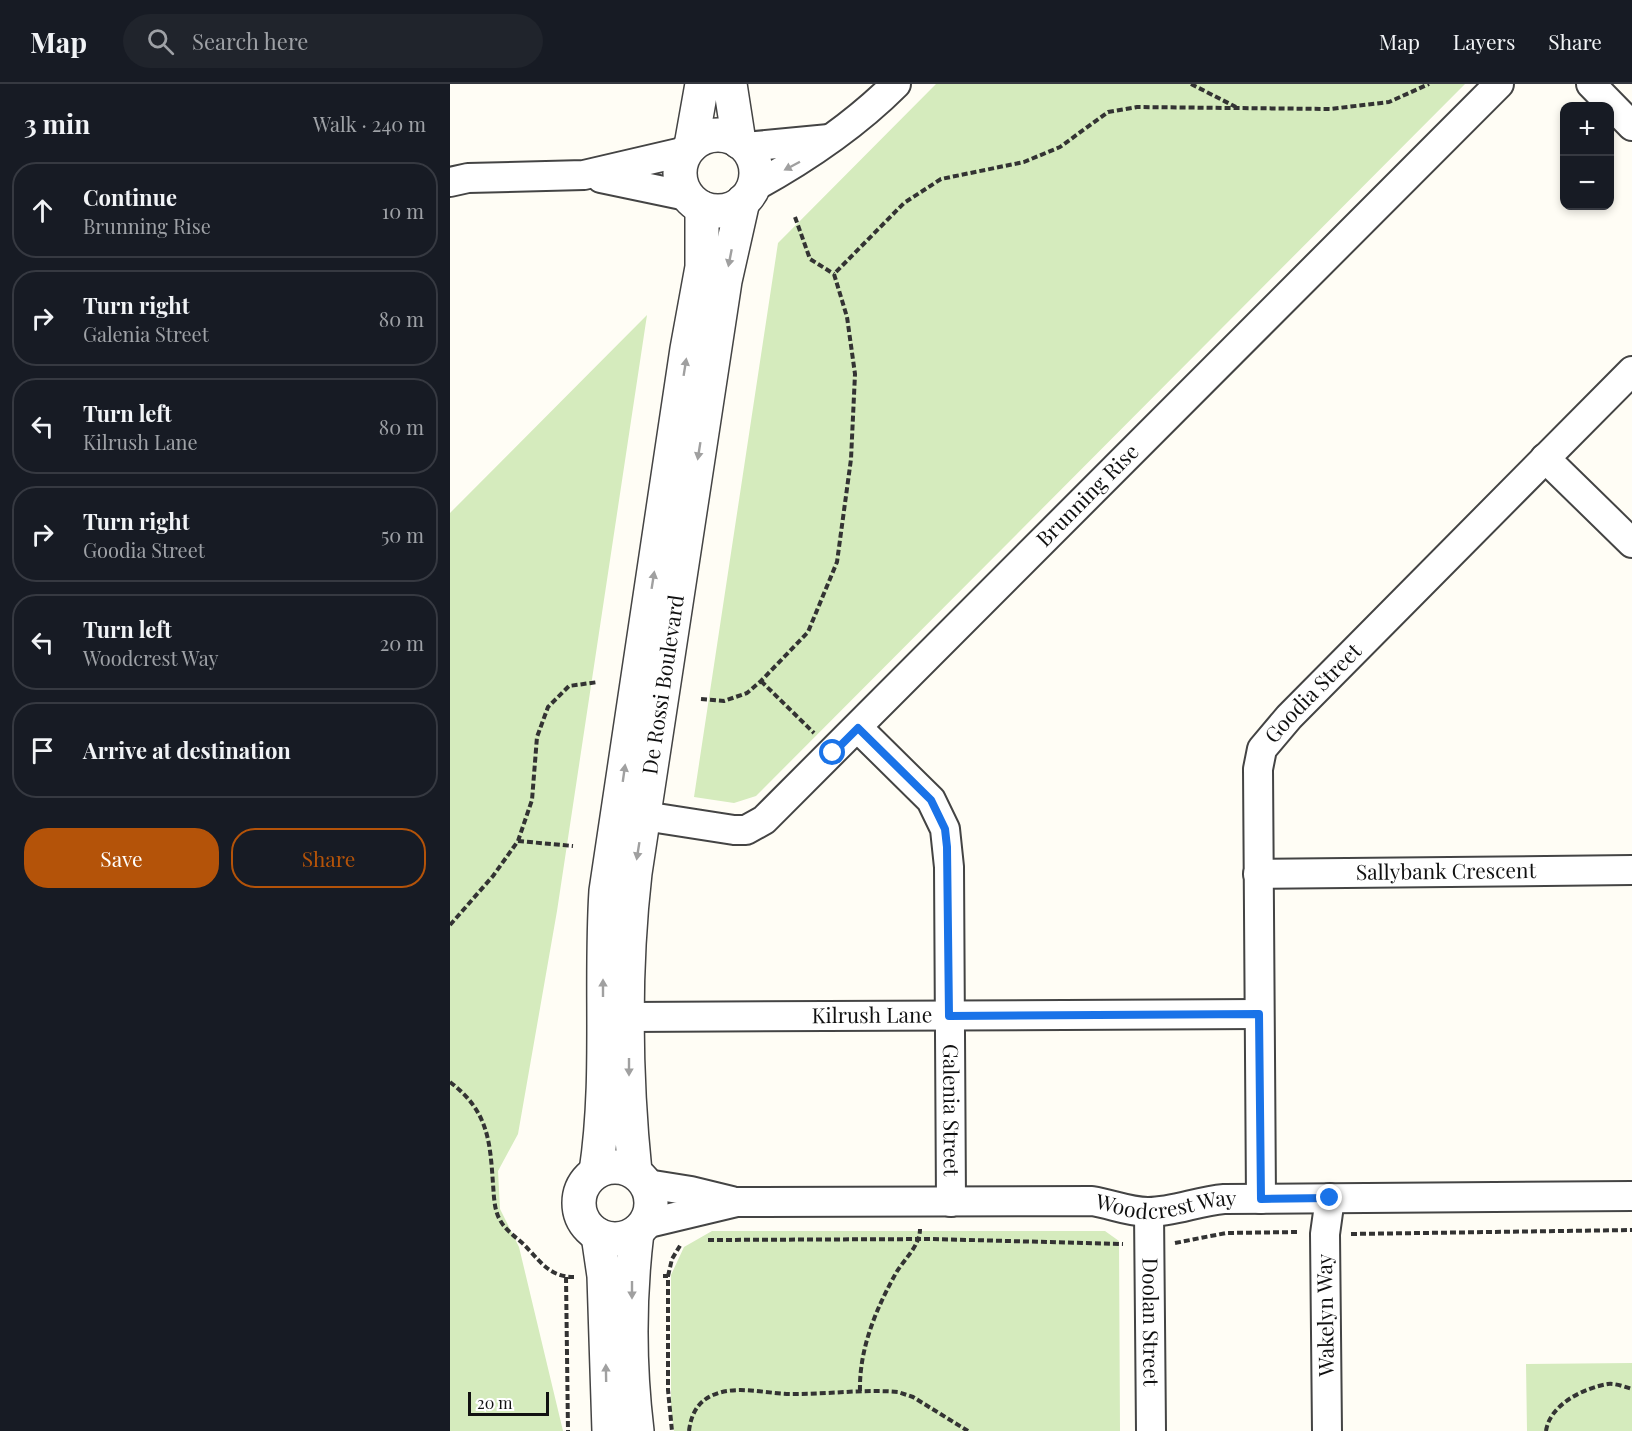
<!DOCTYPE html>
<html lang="en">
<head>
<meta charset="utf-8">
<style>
	:root { --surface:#171b24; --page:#20242c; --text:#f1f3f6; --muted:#9ea1a6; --line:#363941; --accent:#b45309 }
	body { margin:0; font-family:"Playfair Display",serif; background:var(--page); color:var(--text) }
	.controls { position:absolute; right:18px; top:18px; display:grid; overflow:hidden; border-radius:12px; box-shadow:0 3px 9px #0003 }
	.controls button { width:54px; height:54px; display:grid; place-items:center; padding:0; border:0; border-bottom:2px solid var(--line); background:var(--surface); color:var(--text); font:30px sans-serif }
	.scale { position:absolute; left:18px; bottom:15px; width:81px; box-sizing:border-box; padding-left:6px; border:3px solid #111; border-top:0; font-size:16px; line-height:21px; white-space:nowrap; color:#111; -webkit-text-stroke:4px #fff; paint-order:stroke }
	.stop { position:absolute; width:18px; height:18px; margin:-14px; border:4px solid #1a73e8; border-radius:50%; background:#fff }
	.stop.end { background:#1a73e8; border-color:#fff; box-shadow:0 2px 6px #0008 }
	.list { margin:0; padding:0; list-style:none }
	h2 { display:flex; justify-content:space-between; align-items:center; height:78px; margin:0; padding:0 24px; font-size:26px }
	h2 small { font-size:20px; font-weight:400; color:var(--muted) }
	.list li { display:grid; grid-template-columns:39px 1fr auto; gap:18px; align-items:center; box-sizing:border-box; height:96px; margin:0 12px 12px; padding:0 12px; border:2px solid var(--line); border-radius:24px }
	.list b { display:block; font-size:22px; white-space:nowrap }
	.list p { margin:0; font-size:20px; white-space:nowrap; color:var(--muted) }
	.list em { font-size:20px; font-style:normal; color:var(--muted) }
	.actions { display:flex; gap:12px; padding:18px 24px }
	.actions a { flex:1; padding:14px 0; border:2px solid var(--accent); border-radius:24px; text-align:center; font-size:21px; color:var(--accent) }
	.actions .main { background:var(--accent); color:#fff }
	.icon { flex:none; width:33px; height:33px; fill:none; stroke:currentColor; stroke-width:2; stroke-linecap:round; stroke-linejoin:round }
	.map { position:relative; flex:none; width:1182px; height:1347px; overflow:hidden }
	header { display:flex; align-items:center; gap:36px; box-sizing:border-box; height:84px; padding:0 30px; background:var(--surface); border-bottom:2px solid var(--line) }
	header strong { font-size:28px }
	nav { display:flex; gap:33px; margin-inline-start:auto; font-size:21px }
	.search { width:420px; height:54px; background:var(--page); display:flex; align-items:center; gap:15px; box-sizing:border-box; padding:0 21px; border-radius:33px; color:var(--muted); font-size:22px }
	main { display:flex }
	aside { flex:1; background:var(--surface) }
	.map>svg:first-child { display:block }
	.green { fill:#d5ebbd }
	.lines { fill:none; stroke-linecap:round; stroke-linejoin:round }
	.minor-casing { stroke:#444; stroke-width:32 }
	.tertiary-casing { stroke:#444; stroke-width:36 }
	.path { stroke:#333; stroke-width:4; stroke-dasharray:6 3; stroke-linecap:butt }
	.minor { stroke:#fff; stroke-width:28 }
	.tertiary { stroke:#fff; stroke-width:33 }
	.oneway { fill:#a0a0a0 }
	.route { stroke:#1a73e8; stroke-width:8 }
	.labels { text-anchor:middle; stroke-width:6; stroke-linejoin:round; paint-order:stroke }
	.street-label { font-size:21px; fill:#111; stroke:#fff }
</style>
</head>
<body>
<header>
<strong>Map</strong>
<div class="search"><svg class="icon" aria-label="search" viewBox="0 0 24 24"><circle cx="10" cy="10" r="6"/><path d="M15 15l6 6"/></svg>Search here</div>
<nav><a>Map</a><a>Layers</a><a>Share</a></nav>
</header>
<main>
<aside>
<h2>3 min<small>Walk · 240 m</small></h2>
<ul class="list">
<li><svg class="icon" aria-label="ahead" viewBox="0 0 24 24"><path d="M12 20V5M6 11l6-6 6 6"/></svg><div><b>Continue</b><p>Brunning Rise</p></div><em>10 m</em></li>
<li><svg class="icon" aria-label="right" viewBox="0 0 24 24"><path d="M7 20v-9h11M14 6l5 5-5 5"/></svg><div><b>Turn right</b><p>Galenia Street</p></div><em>80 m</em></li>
<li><svg class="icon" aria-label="left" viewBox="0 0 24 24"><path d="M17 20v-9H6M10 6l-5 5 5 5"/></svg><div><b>Turn left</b><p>Kilrush Lane</p></div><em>80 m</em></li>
<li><svg class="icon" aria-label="right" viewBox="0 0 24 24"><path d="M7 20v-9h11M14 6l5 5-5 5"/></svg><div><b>Turn right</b><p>Goodia Street</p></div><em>50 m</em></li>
<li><svg class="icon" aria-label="left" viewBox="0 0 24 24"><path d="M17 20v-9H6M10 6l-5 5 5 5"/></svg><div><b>Turn left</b><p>Woodcrest Way</p></div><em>20 m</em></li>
<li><svg class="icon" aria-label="arrive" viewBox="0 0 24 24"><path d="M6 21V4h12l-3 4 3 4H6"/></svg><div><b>Arrive at destination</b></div></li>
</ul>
<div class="actions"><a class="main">Save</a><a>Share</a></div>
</aside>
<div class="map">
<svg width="1182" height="1347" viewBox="0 0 1182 1347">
	<rect width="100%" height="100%" fill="#fffdf5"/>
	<path class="green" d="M486,0H1015L306,712L284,719L244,713L328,159Z
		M197,231L107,827L68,1050L48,1087L50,1125L69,1163L113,1347H0V429Z
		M262,1147H655L669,1157L670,1347H224L221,1325V1191L234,1163Z
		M1182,1279V1347H1077L1076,1280Z"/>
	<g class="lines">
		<g class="minor-casing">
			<g id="minor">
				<path d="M1141,0L1182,42"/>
				<path d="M295,63L379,55"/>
				<path d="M151,94L237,112"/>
				<path d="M0,98L18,94L134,91L237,67"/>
				<path d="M302,104C355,75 403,43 446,0"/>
				<path d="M1095,374L1182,459"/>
				<path id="s1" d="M408,644L481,716L495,745L499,783L501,1118"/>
				<path id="s2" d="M194,732L284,746H296L314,736L1049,0"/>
				<path id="s3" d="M808,790L1182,786"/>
				<path id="s4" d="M179,933L809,930"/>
				<path d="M197,1100L241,1107L282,1117"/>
				<path id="s5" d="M811,1115L808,685L812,665L839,633L1182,287"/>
				<path id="s6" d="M699,1128L701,1347"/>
				<path id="s7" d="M195,1140L287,1118L642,1117C661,1120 679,1128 698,1128C724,1128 748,1117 774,1115L1182,1112"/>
				<path d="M877,1347L875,1150L880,1114"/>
			</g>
		</g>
		<g class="tertiary-casing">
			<g id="tertiary">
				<path d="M280,0L289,58"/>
				<circle cx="268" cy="89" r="38"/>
				<path d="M241,62L252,0"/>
				<circle cx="165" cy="1119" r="36"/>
				<path d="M146,1088C160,995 150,901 156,807L237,265L252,183V124"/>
				<path id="s8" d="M185,1088C175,992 174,884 185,789L275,197L293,117"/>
				<path d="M187,1148C179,1214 179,1281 187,1347"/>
				<path d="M148,1151L154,1192L159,1347"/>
			</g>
		</g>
		<path class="path" d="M741,0L786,23
			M345,133L360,175L384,190
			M311,597L364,649
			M251,615L274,617L297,609L311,597L358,548L387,478L401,375L405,290L397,233L384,190L454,119L491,95L574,78L610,63L658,28L687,23L880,25L939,18L979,0
			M68,757L123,762
			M0,841L43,792L68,757L82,716L87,653L98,623L119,602L148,598
			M0,998C38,1027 40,1056 43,1100C44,1112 44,1126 50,1136C57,1149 70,1155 79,1166C93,1181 102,1193 124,1193
			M901,1150L1182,1146
			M258,1156L482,1155L673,1160
			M725,1159L776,1149L849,1148
			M213,1192H218V1306L222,1347
			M218,1192L222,1175L231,1160
			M116,1193L118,1347
			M410,1307C409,1265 426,1225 446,1189C454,1175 470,1162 470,1145
			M239,1347C241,1331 247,1318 263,1311C288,1300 320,1311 346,1310C380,1310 414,1305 448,1308L463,1313L518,1347
			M1096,1347C1100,1320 1134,1304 1158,1300C1165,1299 1175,1303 1182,1305"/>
		<use href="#minor" class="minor"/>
		<use href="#tertiary" class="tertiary"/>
	</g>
	<defs><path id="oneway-solid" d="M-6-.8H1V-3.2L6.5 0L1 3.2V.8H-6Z" transform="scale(1.5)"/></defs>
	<g class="oneway">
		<use href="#oneway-solid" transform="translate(342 82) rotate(152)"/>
		<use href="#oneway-solid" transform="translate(280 174) rotate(101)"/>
		<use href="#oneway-solid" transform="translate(235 283) rotate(-81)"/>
		<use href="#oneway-solid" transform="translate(249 367) rotate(99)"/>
		<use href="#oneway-solid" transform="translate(203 496) rotate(-81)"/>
		<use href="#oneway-solid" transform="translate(174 689) rotate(-82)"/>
		<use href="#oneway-solid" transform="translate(188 767) rotate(99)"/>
		<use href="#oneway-solid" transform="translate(153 904) rotate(-90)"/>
		<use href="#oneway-solid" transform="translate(179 983) rotate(90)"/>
		<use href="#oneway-solid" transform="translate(182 1206) rotate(90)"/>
		<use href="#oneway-solid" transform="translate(156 1289) rotate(-91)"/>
	</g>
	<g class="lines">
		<path class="route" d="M383,669L408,644L481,716L495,745L497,763L499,932L809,930L811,1115L880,1114"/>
	</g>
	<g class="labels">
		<g class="street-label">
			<text dy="7" stroke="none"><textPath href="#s2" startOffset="582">Brunning Rise</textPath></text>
			<text dy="7" stroke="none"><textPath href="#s8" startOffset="490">De Rossi Boulevard</textPath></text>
			<text dy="7" stroke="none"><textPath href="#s5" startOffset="526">Goodia Street</textPath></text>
			<text dy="7" stroke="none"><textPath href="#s3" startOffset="188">Sallybank Crescent</textPath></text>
			<text dy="7" stroke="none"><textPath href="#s4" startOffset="243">Kilrush Lane</textPath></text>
			<text dy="7" stroke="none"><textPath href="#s1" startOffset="416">Galenia Street</textPath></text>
			<text dy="7" stroke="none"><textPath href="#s7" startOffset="525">Woodcrest Way</textPath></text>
			<text transform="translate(876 1231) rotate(-91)" y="7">Wakelyn Way</text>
			<text dy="7" stroke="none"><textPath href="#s6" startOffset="110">Doolan Street</textPath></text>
		</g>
	</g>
</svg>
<div class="controls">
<button>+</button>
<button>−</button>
</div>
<div class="scale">20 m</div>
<div class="stop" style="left:383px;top:669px"></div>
<div class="stop end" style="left:880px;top:1114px"></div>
</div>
</main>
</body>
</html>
